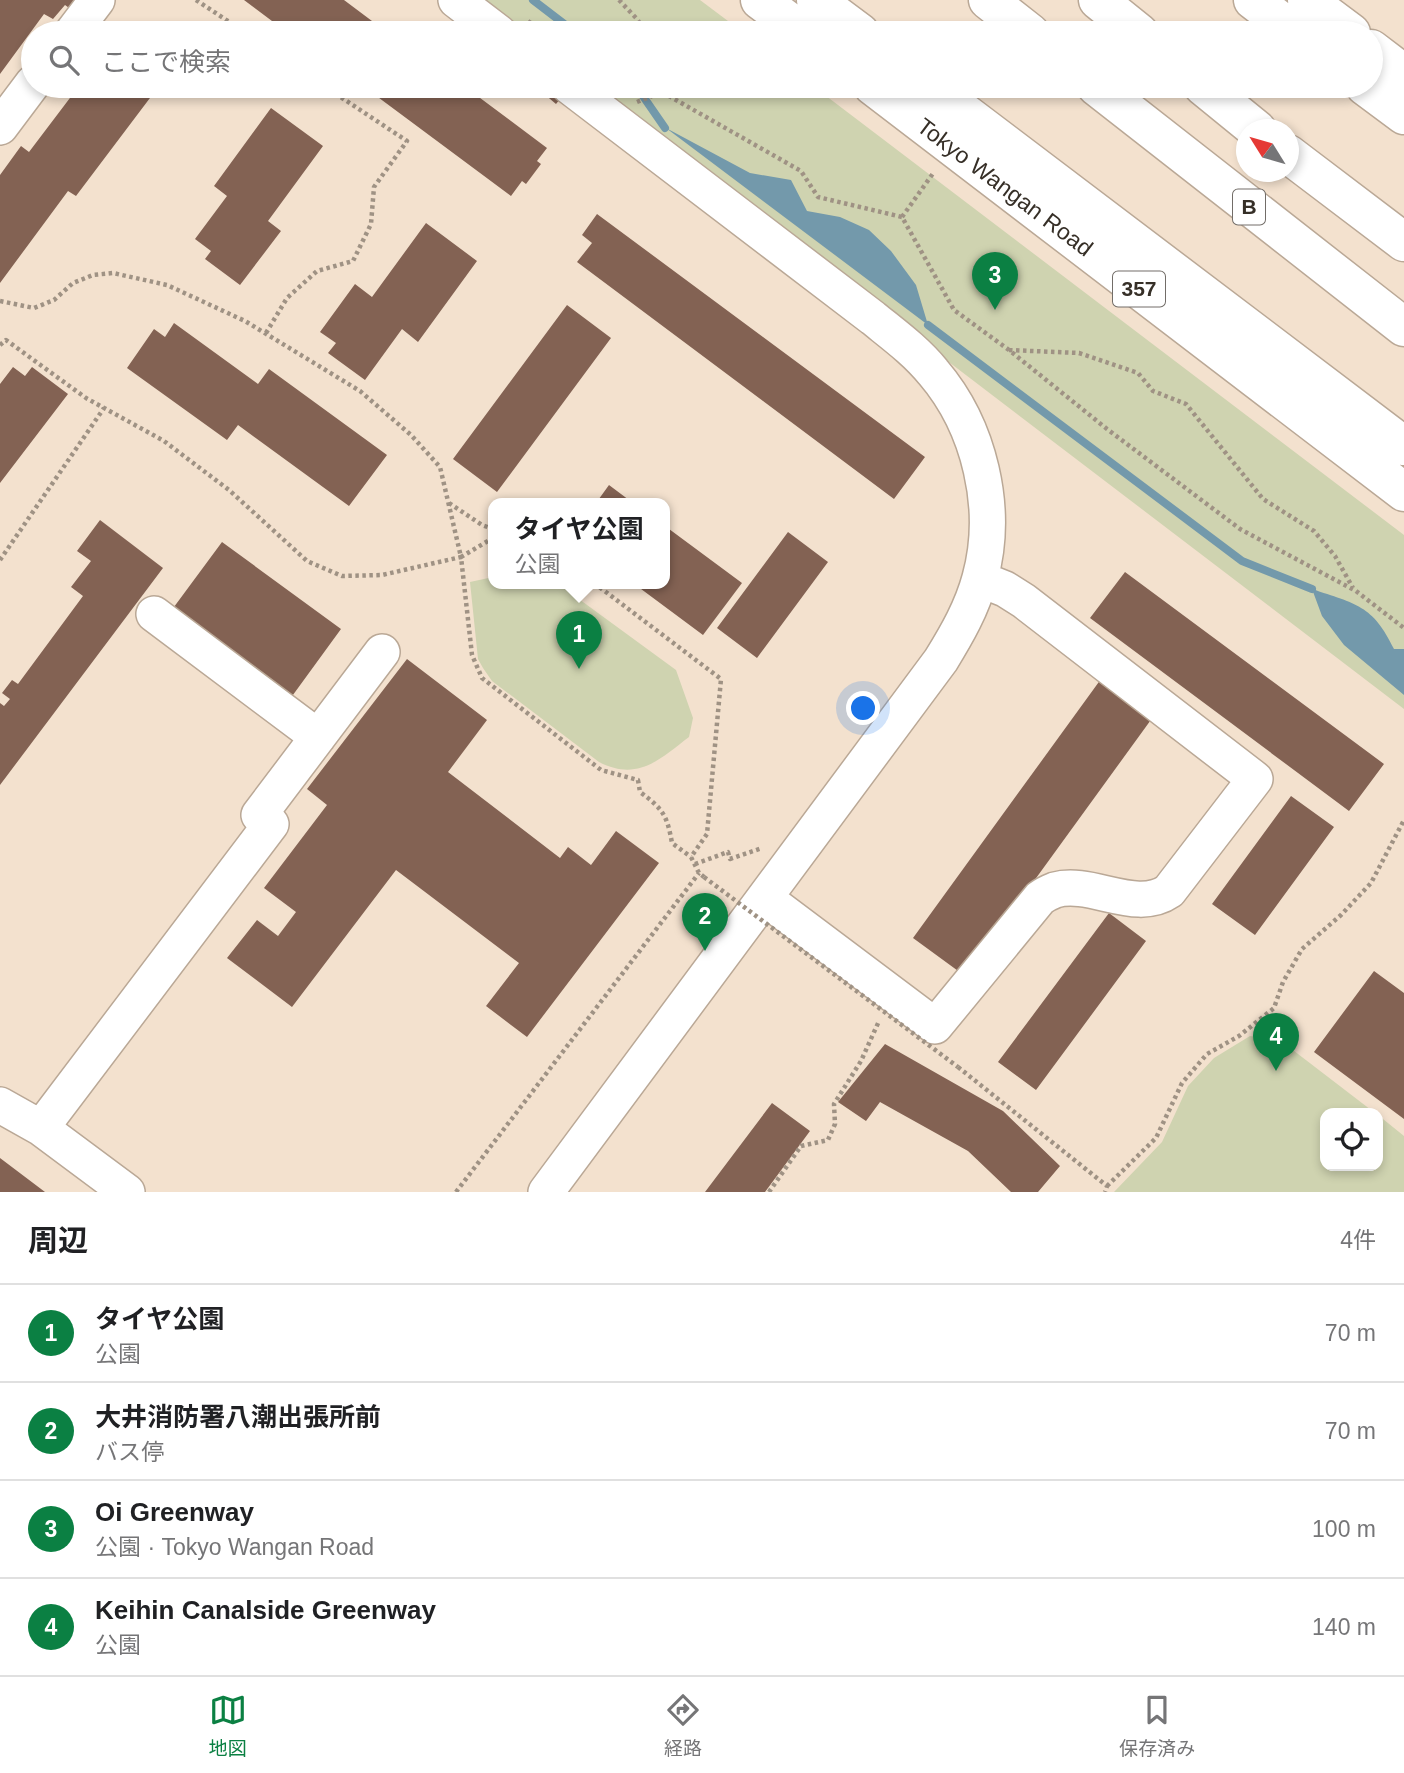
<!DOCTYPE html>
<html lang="ja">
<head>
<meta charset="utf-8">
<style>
	:root { --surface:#fff; --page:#f6f6f6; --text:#202124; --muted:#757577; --line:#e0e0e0; --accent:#0b8043 }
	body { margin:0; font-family:Helvetica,"Noto Sans JP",sans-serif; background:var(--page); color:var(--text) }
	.controls { position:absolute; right:21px; bottom:21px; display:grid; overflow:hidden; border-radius:14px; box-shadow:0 4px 10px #0003 }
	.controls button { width:63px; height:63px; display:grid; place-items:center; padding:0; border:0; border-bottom:2px solid var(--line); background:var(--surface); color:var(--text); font:35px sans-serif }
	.compass { position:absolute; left:1236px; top:119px; width:63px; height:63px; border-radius:50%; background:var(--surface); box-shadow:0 4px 10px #0003; rotate:307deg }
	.you { position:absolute; left:864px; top:709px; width:24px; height:24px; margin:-18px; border:5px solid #fff; border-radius:50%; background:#1a73e8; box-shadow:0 0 0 10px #1a73e833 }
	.badge { display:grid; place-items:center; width:46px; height:46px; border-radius:50%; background:var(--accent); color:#fff; font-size:23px; font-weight:700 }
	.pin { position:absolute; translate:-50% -58px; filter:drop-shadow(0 2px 4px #0008) }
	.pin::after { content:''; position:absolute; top:37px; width:24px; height:21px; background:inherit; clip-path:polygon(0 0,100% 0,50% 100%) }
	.popup { position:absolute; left:488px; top:498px; width:182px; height:91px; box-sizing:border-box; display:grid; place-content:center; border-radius:14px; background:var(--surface); filter:drop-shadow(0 2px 5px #0005); font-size:23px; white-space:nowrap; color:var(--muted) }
	.popup b { font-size:26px; color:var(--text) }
	.popup::after { content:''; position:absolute; left:50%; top:100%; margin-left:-14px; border:14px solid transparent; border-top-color:var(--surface) }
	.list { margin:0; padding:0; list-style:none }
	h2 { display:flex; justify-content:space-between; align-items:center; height:91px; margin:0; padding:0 28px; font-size:30px }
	h2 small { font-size:23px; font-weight:400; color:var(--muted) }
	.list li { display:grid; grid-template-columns:46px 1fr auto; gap:21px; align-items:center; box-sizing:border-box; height:98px; padding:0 28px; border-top:2px solid var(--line) }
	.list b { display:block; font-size:26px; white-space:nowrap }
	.list p { margin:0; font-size:23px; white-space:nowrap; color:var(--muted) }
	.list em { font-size:23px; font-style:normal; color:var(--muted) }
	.icon { flex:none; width:38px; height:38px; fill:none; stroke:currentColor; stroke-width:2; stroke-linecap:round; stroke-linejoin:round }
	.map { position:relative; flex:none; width:1404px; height:1192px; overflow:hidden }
	.search { position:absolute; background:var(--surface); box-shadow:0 4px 10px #0003; left:21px; right:21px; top:21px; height:77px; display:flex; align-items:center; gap:18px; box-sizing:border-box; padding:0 24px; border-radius:38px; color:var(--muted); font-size:26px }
	.sheet { height:483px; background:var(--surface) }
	nav { display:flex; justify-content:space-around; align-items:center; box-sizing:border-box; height:98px; border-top:2px solid var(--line); background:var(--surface); font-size:19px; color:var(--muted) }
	nav a { display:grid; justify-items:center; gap:4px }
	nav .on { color:var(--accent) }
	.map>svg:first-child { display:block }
	.green { fill:#cfd3b0 }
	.water { fill:#7399ab }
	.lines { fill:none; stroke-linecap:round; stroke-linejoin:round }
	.stream { stroke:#7399ab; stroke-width:8 }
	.building { fill:#836253 }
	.minor-casing { stroke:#baa896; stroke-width:38 }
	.highway-casing { stroke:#baa896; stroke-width:41 }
	.path { stroke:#9f9284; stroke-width:4.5; stroke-dasharray:3.5 3.5; stroke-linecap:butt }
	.minor { stroke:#fff; stroke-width:35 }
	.highway { stroke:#fff; stroke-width:38 }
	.path-bridge { stroke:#9f9284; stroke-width:4.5; stroke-dasharray:3.5 3.5; stroke-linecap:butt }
	.labels { text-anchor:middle; stroke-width:7; stroke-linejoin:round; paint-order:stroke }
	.shield { fill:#fff; stroke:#726d68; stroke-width:2 }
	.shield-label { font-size:21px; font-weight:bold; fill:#362f27 }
	.street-label { font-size:23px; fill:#362f27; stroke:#fff }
</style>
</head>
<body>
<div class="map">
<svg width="1404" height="1192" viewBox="0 0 1404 1192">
	<rect width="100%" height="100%" fill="#f3e1ce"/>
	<path class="green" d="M474,0H700L744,33H518Z
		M587,86H813L1404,535V709Z
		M493,577V583H557L676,670L693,718L689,737C660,759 638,782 599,762L492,681L483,668L478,659L470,582Z
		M1264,1028L1375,1113H1325V1166H1378V1115L1404,1136V1192H1114L1162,1142L1188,1086L1214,1058L1250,1036L1257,1037Z"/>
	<path class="water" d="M666,128L750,173L791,180L807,211L840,217L869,230L891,251L916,285L928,325Z
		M1312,589C1356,604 1373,605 1394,649H1404V695L1344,645L1322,616Z"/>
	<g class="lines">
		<path class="stream" d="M533,0L576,33
			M636,86L665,128
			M928,325L1242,561L1312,589"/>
	</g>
	<path class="building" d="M0,0H80L72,10L65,5L53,19L44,14L0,74Z
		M244,0H344L372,21L363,33H288Z
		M79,86H159L76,196L68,191L0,283V175L21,146L29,152Z
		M363,86H464L547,148L537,161L541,164L526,184L522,181L511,196Z
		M547,89L560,99L556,104L543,93Z
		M271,108L323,146L268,221L281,231L240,285L205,259L211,251L195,239L227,196L214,186Z
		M597,214L925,457L894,499L577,262L592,243L582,235Z
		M426,223L477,261L418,342L402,329L365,380L328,353L336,343L320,332L355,284L372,297Z
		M567,305L611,338L497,492L453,459Z
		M174,323L258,384L269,369L387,455L349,506L238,425L227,440L127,368L154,329L165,337Z
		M13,367L25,376L32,367L68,394L0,483V384Z
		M609,485L633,503H596Z
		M100,520L163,568L0,785V703L4,706L10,699L2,693L12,680L18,684L83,596L71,587L91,561L77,551Z
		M665,526L742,583L703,635L633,583H665Z
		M788,532L828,562L757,658L717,628Z
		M222,542L341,629L290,699L171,611Z
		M1125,572L1384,764L1349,811L1090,618Z
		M407,659L487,720L448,772L560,858L568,847L591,865L616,831L659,863L527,1037L486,1006L519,963L396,870L292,1007L227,958L257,920L278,936L296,912L264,888L327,805L307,789Z
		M1101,679L1153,717L965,976L913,938Z
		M1291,796L1334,827L1255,935L1212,904Z
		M1109,913L1146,941L1036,1090L998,1062Z
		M1374,971L1404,993V1119L1314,1052Z
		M885,1044L1003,1111L1060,1166L1038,1192H1011L968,1151L880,1102L866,1121L838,1102Z
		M772,1103L810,1131L765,1192H705Z
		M0,1158L45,1192H0Z"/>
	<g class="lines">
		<g class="minor-casing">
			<path id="minor" d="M456,0L499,33
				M72,33L97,0
				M0,127L33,83
				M154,614L318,737
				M766,899L935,1026L1040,898C1044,895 1050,892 1055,890C1092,880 1136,914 1169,891L1255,779L1024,601L1005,589L980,579
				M0,1105L41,1128L127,1192
				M41,1128L271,824L259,815L382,652
				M546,1192L941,660C957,634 972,608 980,578C999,509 980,427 933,372C916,351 894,335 873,318L569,86"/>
		</g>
		<g class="highway-casing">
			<path id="highway" d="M760,0L804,33
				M816,0L860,33
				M988,0L1030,33
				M1098,0L1139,33
				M1253,0L1296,33
				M1307,0L1351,33
				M1371,49L1404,74
				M873,86L1404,492
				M929,86L1404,446
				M1096,86L1404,327
				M1203,86L1257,130
				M1365,86L1404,115
				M1288,154L1404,242"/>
		</g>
		<path class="path" d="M196,0L246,33
			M619,0L637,19L646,33
			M528,21L544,33
			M660,86L662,92L801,171L818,197L902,217L954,310L1009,350L1107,429L1240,529L1356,591L1404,628
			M637,102L662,92
			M902,217L934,172
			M0,301L34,308L54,300L73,283L93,275L113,273L167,285L245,321L360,391L411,435L440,467L461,557L493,538
			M266,333L287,298L317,271L353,261L371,224L374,187L407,141L324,86
			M0,345L6,340L86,398L164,441L229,490L307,561L342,576L382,575L461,557L472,655L482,678L601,770L638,780L640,792C663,809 667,815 672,843L691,857
			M1009,350L1079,353L1138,373L1153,391L1186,404L1263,499L1314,531L1335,556L1353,588
			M449,503L482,525L493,529
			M0,560L104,408
			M594,583L721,679L707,834L691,857L699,873L704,877
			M695,864L728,852L730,859L762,848
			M958,1067L1107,1186L1105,1192
			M1107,1186L1156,1138L1182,1083L1207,1054L1239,1036L1274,1008L1283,982L1302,949L1341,915L1371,883L1404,820
			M456,1192L699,873
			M769,1192L801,1146L828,1140L835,1124L834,1104L861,1061L879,1021"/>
		<use href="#minor" class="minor"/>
		<use href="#highway" class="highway"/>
		<path class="path-bridge" d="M704,877L958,1067"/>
	</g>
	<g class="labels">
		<g class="shield">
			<rect x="1233" y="189.5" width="32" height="35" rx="5"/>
			<rect x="1113" y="271.5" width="52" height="35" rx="5"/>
		</g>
		<g class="shield-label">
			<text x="1249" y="214">B</text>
			<text x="1139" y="296">357</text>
		</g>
		<g class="street-label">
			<text transform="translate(1005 187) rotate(37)" y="8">Tokyo Wangan Road</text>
		</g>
	</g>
</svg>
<div class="controls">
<button><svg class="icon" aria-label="locate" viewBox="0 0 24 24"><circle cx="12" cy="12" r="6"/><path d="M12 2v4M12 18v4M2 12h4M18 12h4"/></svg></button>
</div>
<svg class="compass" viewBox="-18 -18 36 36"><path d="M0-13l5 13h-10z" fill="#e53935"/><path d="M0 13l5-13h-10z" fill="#757577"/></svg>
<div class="you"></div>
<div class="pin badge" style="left:579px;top:669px">1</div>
<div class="popup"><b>タイヤ公園</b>公園</div>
<div class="pin badge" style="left:705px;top:951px">2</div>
<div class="pin badge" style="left:995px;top:310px">3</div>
<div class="pin badge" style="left:1276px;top:1071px">4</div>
<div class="search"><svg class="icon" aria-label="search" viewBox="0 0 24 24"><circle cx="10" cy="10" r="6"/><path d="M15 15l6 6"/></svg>ここで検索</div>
</div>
<section class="sheet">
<h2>周辺<small>4件</small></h2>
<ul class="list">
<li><span class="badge">1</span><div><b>タイヤ公園</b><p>公園</p></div><em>70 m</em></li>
<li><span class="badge">2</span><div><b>大井消防署八潮出張所前</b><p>バス停</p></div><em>70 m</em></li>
<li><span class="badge">3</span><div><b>Oi Greenway</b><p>公園 · Tokyo Wangan Road</p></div><em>100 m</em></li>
<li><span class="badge">4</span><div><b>Keihin Canalside Greenway</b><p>公園</p></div><em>140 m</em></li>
</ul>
</section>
<nav>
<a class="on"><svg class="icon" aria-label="map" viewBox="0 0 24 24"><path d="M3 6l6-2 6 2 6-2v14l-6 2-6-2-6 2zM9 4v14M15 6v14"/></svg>地図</a>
<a><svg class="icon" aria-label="directions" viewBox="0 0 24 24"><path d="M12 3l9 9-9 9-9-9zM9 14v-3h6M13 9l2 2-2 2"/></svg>経路</a>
<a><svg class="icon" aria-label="saved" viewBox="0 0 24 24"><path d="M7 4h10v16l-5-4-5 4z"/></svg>保存済み</a>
</nav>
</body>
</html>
